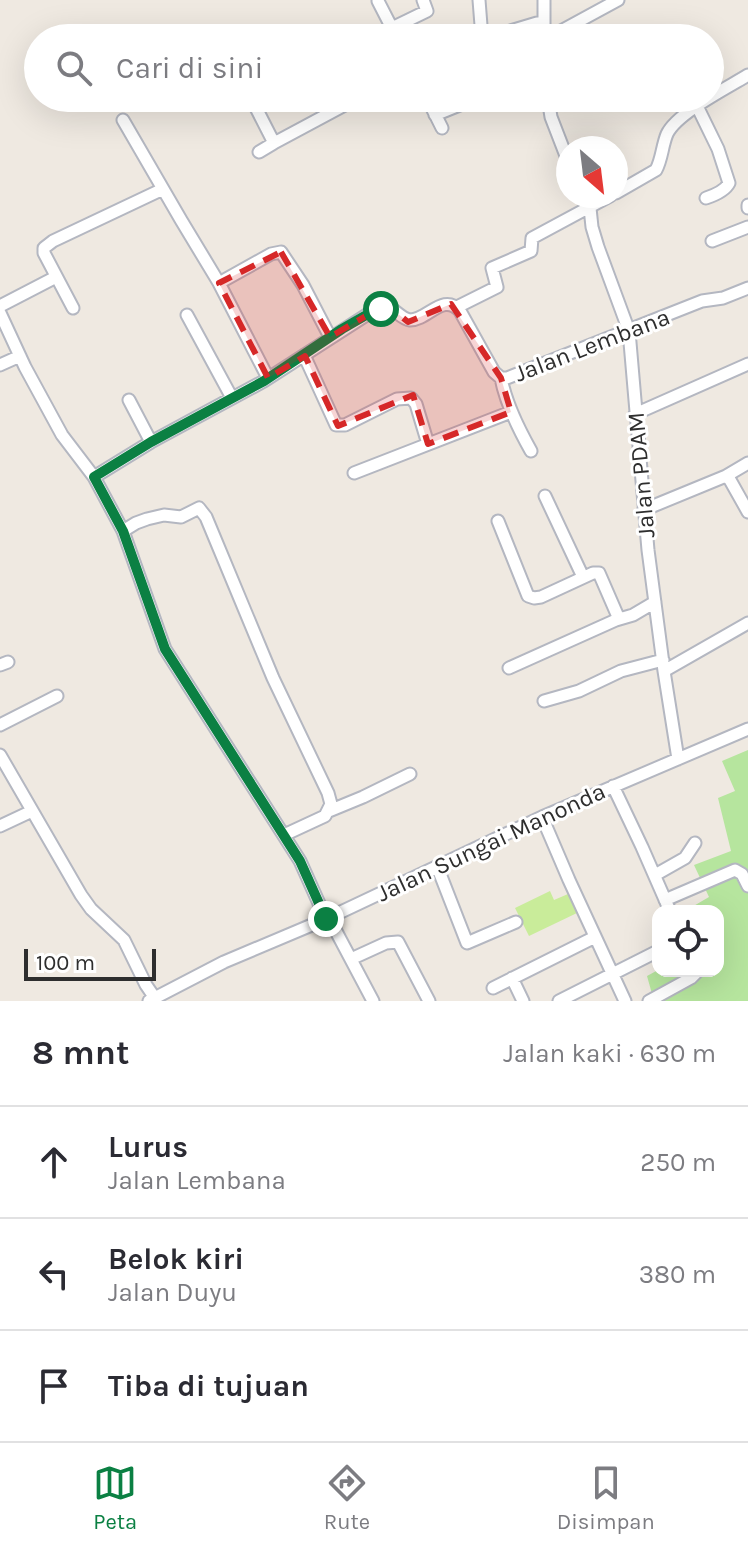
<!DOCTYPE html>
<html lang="id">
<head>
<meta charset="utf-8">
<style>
	:root { --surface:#fff; --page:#f7f7f7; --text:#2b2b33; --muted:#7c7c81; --line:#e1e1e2; --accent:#0b8043 }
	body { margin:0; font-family:Karla,sans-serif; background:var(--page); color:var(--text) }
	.controls { position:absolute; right:24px; bottom:24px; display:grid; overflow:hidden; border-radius:16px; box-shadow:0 8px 32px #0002 }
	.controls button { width:72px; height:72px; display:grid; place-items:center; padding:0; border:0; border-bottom:2px solid var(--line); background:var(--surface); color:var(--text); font:40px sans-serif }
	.compass { position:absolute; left:556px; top:136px; width:72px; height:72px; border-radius:50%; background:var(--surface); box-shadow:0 8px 32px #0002; rotate:152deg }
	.scale { position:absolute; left:24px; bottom:20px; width:132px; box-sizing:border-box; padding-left:8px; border:4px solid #2e2e2e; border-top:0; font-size:22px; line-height:28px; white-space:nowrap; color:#2e2e2e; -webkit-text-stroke:6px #fff; paint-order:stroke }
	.stop { position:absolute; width:24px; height:24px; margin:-18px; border:6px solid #0b8043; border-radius:50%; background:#fff }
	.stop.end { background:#0b8043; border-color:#fff; box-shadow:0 2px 8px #0008 }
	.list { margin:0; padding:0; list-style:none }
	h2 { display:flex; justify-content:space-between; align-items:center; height:104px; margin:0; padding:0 32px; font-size:34px }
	h2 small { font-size:26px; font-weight:400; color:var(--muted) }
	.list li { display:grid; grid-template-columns:52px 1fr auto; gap:24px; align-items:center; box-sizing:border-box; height:112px; padding:0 32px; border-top:2px solid var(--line) }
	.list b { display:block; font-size:30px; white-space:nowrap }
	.list p { margin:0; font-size:26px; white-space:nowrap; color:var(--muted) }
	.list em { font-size:26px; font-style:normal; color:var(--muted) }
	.icon { flex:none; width:44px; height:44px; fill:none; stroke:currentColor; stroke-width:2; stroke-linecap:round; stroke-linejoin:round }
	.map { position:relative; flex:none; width:748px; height:1001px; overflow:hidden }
	.search { position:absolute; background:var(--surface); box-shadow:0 8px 32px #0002; left:24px; right:24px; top:24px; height:88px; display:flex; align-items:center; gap:20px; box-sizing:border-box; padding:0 28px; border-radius:44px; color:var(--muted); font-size:30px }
	.sheet { height:440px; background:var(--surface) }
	nav { display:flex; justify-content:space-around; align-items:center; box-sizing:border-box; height:112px; border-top:2px solid var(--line); background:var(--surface); font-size:22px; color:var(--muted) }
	nav a { display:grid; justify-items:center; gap:4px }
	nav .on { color:var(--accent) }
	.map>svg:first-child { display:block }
	.green { fill:#b6e59e }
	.pitch { fill:#c9ec9a }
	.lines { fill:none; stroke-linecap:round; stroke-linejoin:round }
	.minor-casing { stroke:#b4b7c1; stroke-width:15 }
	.minor { stroke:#fff; stroke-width:11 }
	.route { stroke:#0b8043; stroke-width:10 }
	.marked { fill:#d62828; fill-opacity:0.2; stroke:#d62828; stroke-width:6; stroke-dasharray:16 10; stroke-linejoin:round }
	.labels { text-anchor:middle; stroke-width:6; stroke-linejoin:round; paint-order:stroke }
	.street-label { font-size:24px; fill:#2e2e2e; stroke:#fff }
</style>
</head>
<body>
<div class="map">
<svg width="748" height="1001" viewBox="0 0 748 1001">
	<rect width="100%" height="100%" fill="#efe9e1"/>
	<path class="green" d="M748,750V1001H654L647,976L658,970L675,971L679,976L687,971H718V911H685L709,897L694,865L731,851L718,798L735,791L722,761Z"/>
	<path class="pitch" d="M550,891L554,900L568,894L577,913L529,936L515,908Z"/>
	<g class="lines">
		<g class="minor-casing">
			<path id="minor" d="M479,0L482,38
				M544,0V24
				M378,1L397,38
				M392,28L427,11L423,0
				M487,38L537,23L544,24V38
				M548,38L618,0
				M251,98L274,143L358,98
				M427,98L442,128
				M548,98L551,117L568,161
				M697,106L718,149L729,183C725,191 715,195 706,198
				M435,115L477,98
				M123,120L181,220L219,283L271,254L281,252L303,285L330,337
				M259,152L274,143
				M616,193L656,170C662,159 662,146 667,134C677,113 727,88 748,75
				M585,196L590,208L592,227L598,247L629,331L648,550L664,671L678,759
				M748,205V208
				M712,241L748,227
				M219,283L268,378
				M0,306L56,277
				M457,307L497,287L492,268L531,251L532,238L610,196
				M73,308L44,253V248L53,241L163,189
				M0,313L25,367L62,435L94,477L123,531L165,649L300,861L326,919
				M187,315L232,398
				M304,355L336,425H345L397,399L411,398L416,404L428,444
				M0,365L20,356
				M501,378C506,404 518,428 531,451
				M129,400L151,442
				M635,414L748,364
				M354,473L511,412
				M726,476L748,463
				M94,477L151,442L264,381L368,314L381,309H392C398,313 403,319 410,320C428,320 443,292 460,311L494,372L501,378H507L702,301L723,298L748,288
				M545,496L583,577
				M644,508L653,506L726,476L730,480L748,512
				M498,521L528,596L534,598L541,597L593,573H599L619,619
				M123,531L136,523L147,519L164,515L181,517L199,508L206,517L273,678L328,793L331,804L325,816L284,835
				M0,665L8,662
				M509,668L616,620L633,615L655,602
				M664,671L748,623
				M544,701L579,691L621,671L663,660
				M0,725L57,696
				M0,755L81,895L91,909L124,940L146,985L157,1001
				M613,786L642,847L670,911
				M329,811L363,797L410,774
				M542,817L569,880L625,1001
				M0,826L32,811
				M437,866L467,943L516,922
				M655,875L685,858L695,843
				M665,900L735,870L742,874L748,886
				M329,918L373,1001
				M351,959L386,943L398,942L429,1001
				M512,978L523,1001
				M493,988L595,937
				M149,1001L224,962L326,919L542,817L748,729
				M559,1001L658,951
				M649,1001L691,978L698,971"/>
		</g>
		<use href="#minor" class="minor"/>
	</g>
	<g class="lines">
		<path class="route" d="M326,919L300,861L165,649L123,531L94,477L151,442L264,381L342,329L368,314L381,309"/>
	</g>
	<path class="marked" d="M281,252L330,337L376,310L392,309L408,322L451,304L501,378L511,412L428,444L413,395L338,426L305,356L268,378L219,283Z"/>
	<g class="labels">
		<g class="street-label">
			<text transform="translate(592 345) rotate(-21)" y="8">Jalan Lembana</text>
			<text transform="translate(641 475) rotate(-95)" y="8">Jalan PDAM</text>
			<text transform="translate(491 842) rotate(-25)" y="8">Jalan Sungai Manonda</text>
		</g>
	</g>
</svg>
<div class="controls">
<button><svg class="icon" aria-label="locate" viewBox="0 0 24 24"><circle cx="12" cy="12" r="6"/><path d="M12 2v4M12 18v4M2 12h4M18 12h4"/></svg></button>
</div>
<svg class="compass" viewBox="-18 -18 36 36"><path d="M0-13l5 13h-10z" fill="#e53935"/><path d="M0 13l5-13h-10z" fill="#7c7c81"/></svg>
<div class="scale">100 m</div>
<div class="stop" style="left:381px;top:309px"></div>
<div class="stop end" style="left:326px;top:919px"></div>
<div class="search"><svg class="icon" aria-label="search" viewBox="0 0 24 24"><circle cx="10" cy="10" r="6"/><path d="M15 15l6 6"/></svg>Cari di sini</div>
</div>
<section class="sheet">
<h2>8 mnt<small>Jalan kaki · 630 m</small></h2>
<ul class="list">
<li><svg class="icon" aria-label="ahead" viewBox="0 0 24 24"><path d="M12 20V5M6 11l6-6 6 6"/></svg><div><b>Lurus</b><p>Jalan Lembana</p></div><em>250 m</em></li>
<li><svg class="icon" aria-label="left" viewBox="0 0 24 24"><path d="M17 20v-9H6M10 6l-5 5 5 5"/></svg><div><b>Belok kiri</b><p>Jalan Duyu</p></div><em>380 m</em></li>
<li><svg class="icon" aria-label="arrive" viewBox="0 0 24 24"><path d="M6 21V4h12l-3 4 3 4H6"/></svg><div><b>Tiba di tujuan</b></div></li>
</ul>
</section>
<nav>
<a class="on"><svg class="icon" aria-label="map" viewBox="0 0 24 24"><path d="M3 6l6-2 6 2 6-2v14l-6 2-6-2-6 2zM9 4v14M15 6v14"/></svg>Peta</a>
<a><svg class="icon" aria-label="directions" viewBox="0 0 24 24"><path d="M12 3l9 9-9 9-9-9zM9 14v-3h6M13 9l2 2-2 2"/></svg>Rute</a>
<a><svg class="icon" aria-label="saved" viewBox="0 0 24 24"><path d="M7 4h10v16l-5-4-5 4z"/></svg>Disimpan</a>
</nav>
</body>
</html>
